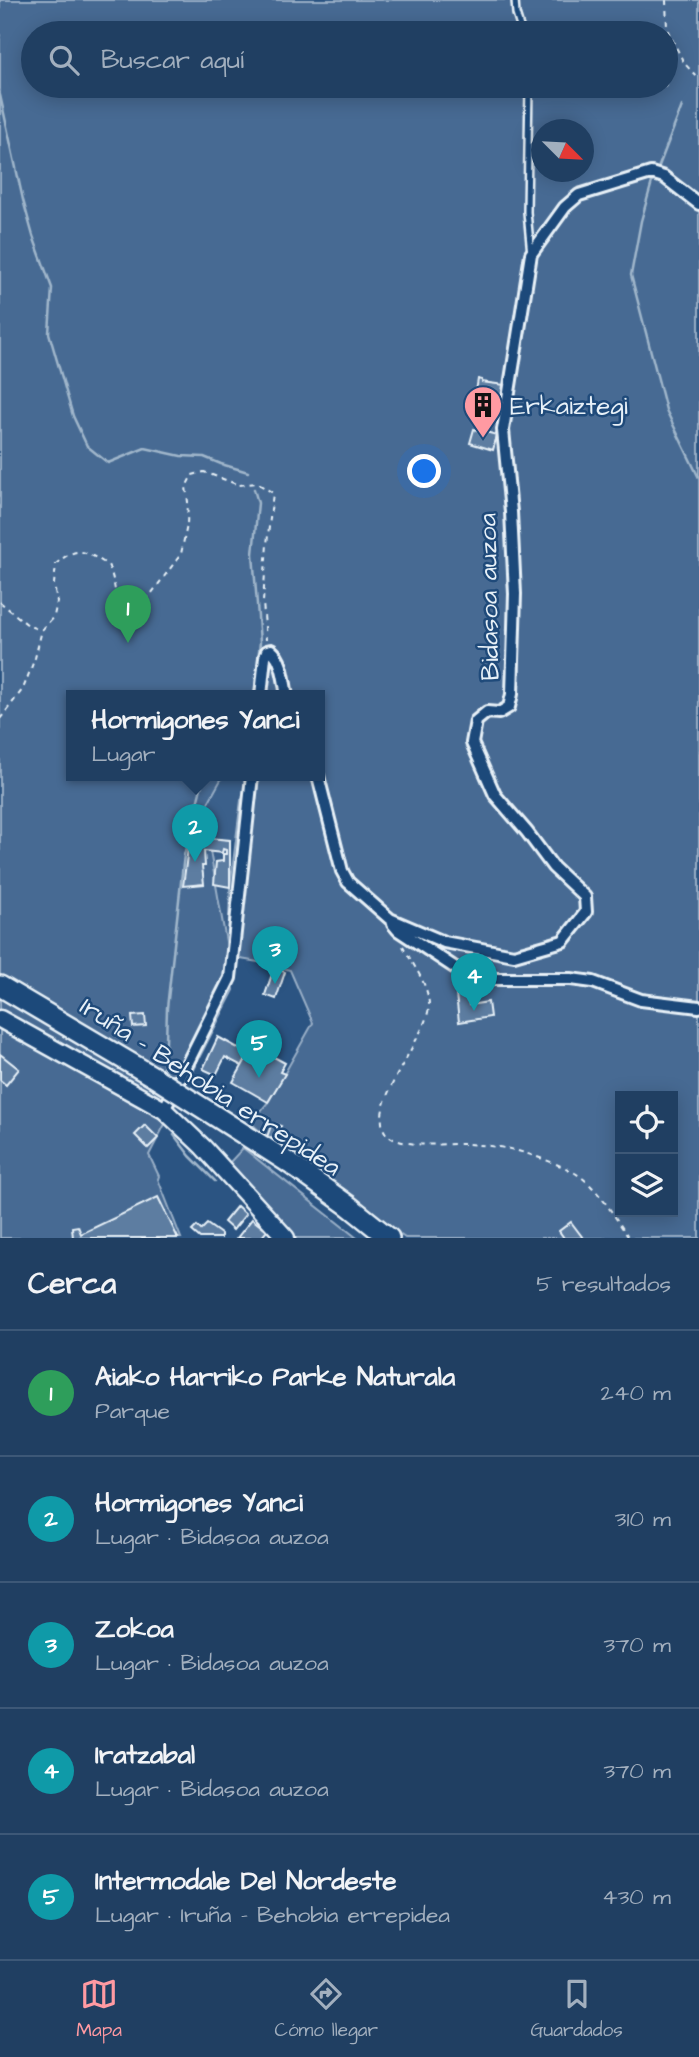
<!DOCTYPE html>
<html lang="es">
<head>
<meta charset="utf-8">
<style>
	:root { --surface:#203f62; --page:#2d4a6b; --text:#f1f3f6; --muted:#a2afbe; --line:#3d5877; --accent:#ff9aa2 }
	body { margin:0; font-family:"Architects Daughter",sans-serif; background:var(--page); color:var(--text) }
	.controls { position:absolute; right:21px; bottom:21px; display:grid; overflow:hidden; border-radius:0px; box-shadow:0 4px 18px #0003 }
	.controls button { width:63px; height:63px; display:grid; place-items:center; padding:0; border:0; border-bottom:2px solid var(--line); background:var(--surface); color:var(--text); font:35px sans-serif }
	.compass { position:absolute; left:531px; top:119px; width:63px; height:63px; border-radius:50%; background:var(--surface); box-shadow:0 4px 18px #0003; rotate:114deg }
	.you { position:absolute; left:425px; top:472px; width:24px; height:24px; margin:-18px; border:5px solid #fff; border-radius:50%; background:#1a73e8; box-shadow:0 0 0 10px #1a73e833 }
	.badge { display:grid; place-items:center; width:46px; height:46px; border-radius:50%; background:var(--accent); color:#fff; font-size:23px; font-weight:700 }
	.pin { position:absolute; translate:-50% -58px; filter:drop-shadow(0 2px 4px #0008) }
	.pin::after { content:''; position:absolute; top:37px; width:24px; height:21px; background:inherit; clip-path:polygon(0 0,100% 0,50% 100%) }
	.popup { position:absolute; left:66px; top:690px; width:259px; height:91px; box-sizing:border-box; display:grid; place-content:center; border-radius:0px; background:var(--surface); filter:drop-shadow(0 2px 5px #0005); font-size:23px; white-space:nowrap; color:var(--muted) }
	.popup b { font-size:26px; color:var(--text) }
	.popup::after { content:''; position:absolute; left:50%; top:100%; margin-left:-14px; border:14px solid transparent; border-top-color:var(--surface) }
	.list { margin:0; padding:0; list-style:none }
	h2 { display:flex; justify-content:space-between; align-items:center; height:91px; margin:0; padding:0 28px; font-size:30px }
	h2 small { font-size:23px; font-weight:400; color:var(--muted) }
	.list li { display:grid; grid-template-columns:46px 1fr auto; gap:21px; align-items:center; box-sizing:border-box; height:126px; padding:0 28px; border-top:2px solid var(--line) }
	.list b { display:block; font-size:26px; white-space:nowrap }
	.list p { margin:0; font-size:23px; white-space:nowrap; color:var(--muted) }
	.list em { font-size:23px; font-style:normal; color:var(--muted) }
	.icon { flex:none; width:38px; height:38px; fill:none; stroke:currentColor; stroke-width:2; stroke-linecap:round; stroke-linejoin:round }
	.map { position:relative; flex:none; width:699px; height:1238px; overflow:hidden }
	.search { position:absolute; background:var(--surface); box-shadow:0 4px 18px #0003; left:21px; right:21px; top:21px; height:77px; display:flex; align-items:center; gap:18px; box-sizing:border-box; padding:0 24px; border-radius:38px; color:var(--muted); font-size:26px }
	.sheet { height:721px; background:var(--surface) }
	nav { display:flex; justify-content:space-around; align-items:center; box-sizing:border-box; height:98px; border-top:2px solid var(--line); background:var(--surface); font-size:19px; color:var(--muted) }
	nav a { display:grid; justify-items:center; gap:4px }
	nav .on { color:var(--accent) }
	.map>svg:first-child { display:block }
	.built { fill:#3a608b }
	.green { fill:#476b93; stroke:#98aec6; stroke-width:2; fill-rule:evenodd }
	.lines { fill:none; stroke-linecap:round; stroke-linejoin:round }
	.stream { stroke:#a0b6cb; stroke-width:2.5 }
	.building { fill:#5d7da1; stroke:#e8f1f8; stroke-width:2 }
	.lane-casing { stroke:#e8f1f8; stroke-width:10 }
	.street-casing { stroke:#e8f1f8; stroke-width:16 }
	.secondary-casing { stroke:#e8f1f8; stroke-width:21 }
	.highway-casing { stroke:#e8f1f8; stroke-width:24 }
	.path { stroke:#e8f1f8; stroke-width:2; stroke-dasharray:5 5; stroke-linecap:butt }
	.lane { stroke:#1f4a7a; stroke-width:5 }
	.street { stroke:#1f4a7a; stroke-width:10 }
	.secondary { stroke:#1f4a7a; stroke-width:16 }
	.highway { stroke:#1f4a7a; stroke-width:19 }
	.highway-bridge-casing { stroke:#e8f1f8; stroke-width:24; stroke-linecap:butt }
	.highway-bridge { stroke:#1f4a7a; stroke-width:19 }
	.labels { text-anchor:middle; stroke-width:5; stroke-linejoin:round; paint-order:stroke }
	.poi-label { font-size:26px; fill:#e8f1f8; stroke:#1f4a7a; text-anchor:start }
	.street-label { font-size:26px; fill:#e8f1f8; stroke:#1f4a7a }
</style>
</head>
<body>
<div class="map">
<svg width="699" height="1238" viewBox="0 0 699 1238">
	<rect width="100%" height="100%" fill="#2b5482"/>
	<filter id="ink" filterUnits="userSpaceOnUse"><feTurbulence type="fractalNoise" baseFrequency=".0143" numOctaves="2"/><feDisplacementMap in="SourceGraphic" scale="14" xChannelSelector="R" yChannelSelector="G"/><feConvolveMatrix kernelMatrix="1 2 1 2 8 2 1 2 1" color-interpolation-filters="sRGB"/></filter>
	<g filter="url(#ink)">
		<path class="built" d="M223,776L246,778L245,797L241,800L236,839L230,841L228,957L203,837L204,810Z"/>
		<path class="green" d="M0,0H699V1238H405L278,1148L251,1123L269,1101L313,1023L290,970L264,963L229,957L234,990L149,1155L159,1176L158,1179L181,1238H0ZM33,33H666V86H33ZM542,130H584V172H542ZM71,696H319V776H235L246,778L245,797L241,800L230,887L228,953L204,817V810L223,776H71ZM620,1096H673V1212H620Z
			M243,1148L357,1238H275L217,1176Z"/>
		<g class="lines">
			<path class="stream" d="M0,95L23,200L33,236L52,288L49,333L73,416L87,446L108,463L145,448L181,456L204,457L221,464L248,472
				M659,166L682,106
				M652,182L641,221L631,275L666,410L699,478
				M254,489L258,503L253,554L260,642L254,696
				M163,1073L166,1042L167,1008L184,855L204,776
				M174,1135L190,1156L215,1181"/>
		</g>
		<path class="building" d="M478,379L482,380V382L505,385L502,408L474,404Z
			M474,429L497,435L493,450L470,443Z
			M198,837L230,840V887L214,884L216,862L223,861V854H226V850L223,849L222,853L204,851L205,866H202L204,884L183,886L188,848L190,843H197Z
			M274,968L285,972L276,999L265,995Z
			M468,993L469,1005L488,1002L490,1017L459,1022L456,994Z
			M145,1015L146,1026L133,1027L132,1016Z
			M218,1037L249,1054L242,1066L225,1057L216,1075L203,1069Z
			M259,1049L285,1063L280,1072L285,1074L268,1102L233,1082L249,1054L254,1056Z
			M0,1054L19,1069L6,1085L0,1080Z
			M272,1123L281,1126L275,1140L267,1137Z
			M145,1125L158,1138L148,1148L135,1135Z
			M158,1197L178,1238H70H73L72,1227L78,1226L81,1234Z
			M237,1206L246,1214L233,1230L224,1222Z
			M252,1219L267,1231L261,1238H237Z
			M571,1222L583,1238H564L559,1231Z
			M207,1224L221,1234V1238H200L192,1231L197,1226L201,1230Z"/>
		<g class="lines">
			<g class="lane-casing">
				<path id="lane" d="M515,0L516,14L522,33
					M529,86L527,212L531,254"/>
			</g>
			<g class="street-casing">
				<path id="street" d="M261,696L265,657L267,651L271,650C283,660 284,681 287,696
					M318,776L342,871L348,882L390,919L444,942L514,955L563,941L586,912L585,897L553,867L527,832L495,795L472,743L476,721L487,712L499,713L509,707L512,694L515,594L511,512L503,430L531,254L565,207L579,195L651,173L664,177L699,204
					M393,924L398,930L463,973L489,979H571L593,982L641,1000L699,1007
					M164,1110L230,978L252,776"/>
			</g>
			<g class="secondary-casing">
				<path id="secondary" d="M0,1019L164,1110L203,1147L286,1238"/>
			</g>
			<g class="highway-casing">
				<path id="highway" d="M0,986L154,1077
					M289,1163L349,1206L389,1238"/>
			</g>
			<path class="path" d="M666,0L667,29L684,63L699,79
				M0,602L29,626L41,630
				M0,719L23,689L35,658L42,630L54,616L57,602L54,584L56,564C78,544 86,552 108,565C117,583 114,603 122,620L125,622L151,594L181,554L187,525L188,502L186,487L192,475L204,472L239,485L257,483L273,493L267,544L263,602L266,640
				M403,946C412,964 428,983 429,1004C430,1034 367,1102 385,1132C396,1150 449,1143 468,1144C480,1145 493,1146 505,1148C519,1150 563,1165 575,1173C598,1187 614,1216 629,1238"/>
			<use href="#lane" class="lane"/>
			<use href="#street" class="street"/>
			<use href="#secondary" class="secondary"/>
			<use href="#highway" class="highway"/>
			<g class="highway-bridge-casing">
				<path id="highway-bridge" d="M154,1077L289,1163"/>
			</g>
			<use href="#highway-bridge" class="highway-bridge"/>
		</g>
	</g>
	<defs>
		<g id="building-pin" transform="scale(2.0125)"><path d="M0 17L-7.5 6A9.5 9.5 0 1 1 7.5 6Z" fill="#ff9aa2" stroke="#1f4a7a"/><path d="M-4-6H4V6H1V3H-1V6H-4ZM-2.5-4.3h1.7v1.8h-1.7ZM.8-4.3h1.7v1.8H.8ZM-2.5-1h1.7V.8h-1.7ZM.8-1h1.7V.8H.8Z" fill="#111"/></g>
	</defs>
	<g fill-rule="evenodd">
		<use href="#building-pin" x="483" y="405"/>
	</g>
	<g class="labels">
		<g class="poi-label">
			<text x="510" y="414">Erkaiztegi</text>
		</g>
		<g class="street-label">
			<text transform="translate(488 597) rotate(-91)" y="9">Bidasoa auzoa</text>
			<text transform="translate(211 1086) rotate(33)" y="9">Iruña - Behobia errepidea</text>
		</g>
	</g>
</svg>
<div class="controls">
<button><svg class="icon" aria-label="locate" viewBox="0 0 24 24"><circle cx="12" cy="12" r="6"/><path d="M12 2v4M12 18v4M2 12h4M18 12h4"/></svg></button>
<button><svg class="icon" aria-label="layers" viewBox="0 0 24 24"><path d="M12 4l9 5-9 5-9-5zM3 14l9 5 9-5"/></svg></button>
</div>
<svg class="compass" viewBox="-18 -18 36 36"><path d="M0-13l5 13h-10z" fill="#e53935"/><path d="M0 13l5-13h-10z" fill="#a2afbe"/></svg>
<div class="you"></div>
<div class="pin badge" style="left:128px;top:643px;background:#2e9e5b">1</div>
<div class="pin badge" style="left:195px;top:862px;background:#0f9aa8">2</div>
<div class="popup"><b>Hormigones Yanci</b>Lugar</div>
<div class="pin badge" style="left:275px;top:984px;background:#0f9aa8">3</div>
<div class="pin badge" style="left:474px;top:1011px;background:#0f9aa8">4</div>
<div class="pin badge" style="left:259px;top:1078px;background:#0f9aa8">5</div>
<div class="search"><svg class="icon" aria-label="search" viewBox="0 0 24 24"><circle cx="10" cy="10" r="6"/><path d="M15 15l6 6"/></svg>Buscar aquí</div>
</div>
<section class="sheet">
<h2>Cerca<small>5 resultados</small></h2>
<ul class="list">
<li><span class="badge" style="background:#2e9e5b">1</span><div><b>Aiako Harriko Parke Naturala</b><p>Parque</p></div><em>240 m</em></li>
<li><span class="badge" style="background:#0f9aa8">2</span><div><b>Hormigones Yanci</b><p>Lugar · Bidasoa auzoa</p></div><em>310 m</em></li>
<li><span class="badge" style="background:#0f9aa8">3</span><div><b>Zokoa</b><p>Lugar · Bidasoa auzoa</p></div><em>370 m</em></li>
<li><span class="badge" style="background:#0f9aa8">4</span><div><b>Iratzabal</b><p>Lugar · Bidasoa auzoa</p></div><em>370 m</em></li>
<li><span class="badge" style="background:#0f9aa8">5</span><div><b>Intermodale Del Nordeste</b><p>Lugar · Iruña - Behobia errepidea</p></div><em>430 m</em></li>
</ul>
</section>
<nav>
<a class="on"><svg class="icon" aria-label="map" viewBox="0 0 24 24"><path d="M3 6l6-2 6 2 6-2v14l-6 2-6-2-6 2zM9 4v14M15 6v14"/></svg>Mapa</a>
<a><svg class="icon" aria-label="directions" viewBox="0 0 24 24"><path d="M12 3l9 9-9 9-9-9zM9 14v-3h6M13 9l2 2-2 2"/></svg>Cómo llegar</a>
<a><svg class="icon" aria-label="saved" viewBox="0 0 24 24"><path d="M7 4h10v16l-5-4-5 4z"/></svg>Guardados</a>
</nav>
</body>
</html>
